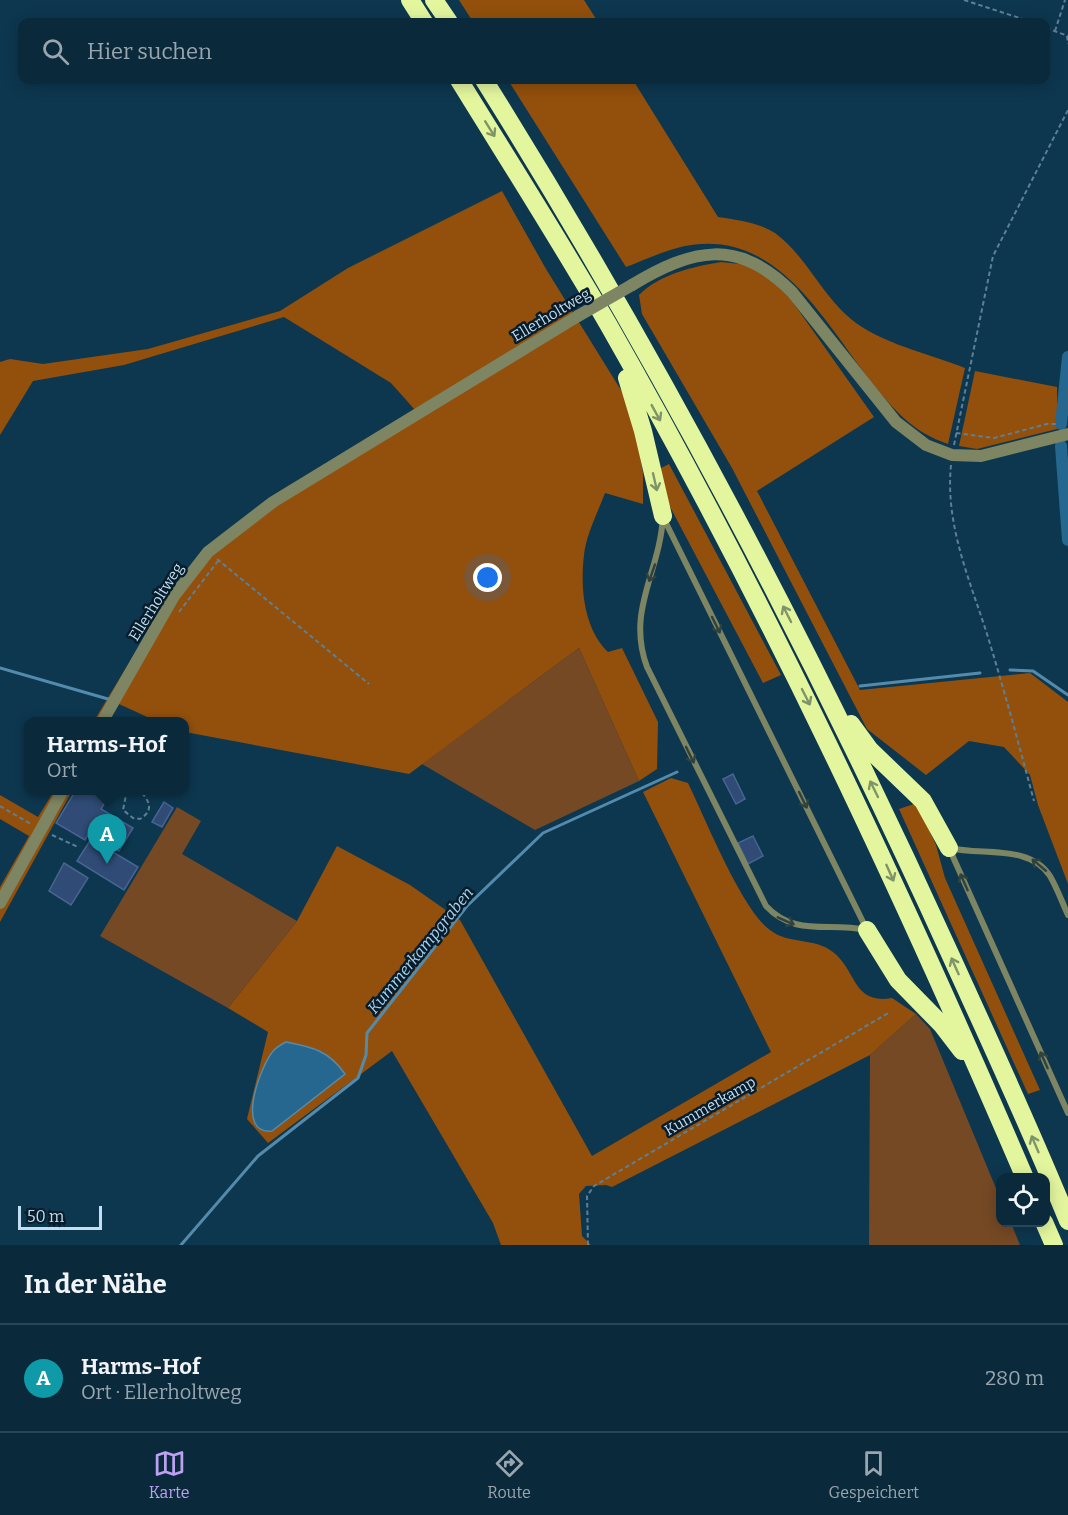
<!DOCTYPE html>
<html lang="de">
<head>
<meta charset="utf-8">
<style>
	:root { --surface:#0a293b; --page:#183546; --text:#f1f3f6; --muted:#99a6af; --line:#2a4555; --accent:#bca0f2 }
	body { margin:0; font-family:Bitter,serif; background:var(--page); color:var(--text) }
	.controls { position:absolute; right:18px; bottom:18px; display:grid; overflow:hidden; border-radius:12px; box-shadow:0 3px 15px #0003 }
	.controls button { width:54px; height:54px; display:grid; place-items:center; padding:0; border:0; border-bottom:2px solid var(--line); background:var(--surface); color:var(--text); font:30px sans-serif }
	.scale { position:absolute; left:18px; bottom:15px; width:84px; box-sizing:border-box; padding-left:6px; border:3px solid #c3def1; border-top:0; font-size:16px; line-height:21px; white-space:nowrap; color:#c3def1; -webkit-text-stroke:4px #071d2b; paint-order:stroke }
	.you { position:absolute; left:488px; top:578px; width:21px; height:21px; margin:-15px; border:4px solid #fff; border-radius:50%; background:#1a73e8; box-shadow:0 0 0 9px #1a73e833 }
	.badge { display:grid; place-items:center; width:39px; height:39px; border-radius:50%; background:var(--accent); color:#fff; font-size:20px; font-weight:700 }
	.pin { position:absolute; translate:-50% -50px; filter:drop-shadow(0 2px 3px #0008) }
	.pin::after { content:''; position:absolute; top:32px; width:21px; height:18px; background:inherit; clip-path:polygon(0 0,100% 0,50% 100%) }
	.popup { position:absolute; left:24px; top:717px; width:165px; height:78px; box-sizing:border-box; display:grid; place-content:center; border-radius:12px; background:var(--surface); filter:drop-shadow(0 2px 4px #0005); font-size:20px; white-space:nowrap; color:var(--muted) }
	.popup b { font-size:22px; color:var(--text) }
	.popup::after { content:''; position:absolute; left:50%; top:100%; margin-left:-12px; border:12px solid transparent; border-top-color:var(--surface) }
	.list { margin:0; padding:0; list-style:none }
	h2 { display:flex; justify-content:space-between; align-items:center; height:78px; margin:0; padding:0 24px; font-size:26px }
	h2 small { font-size:20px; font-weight:400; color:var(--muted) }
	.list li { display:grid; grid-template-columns:39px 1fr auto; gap:18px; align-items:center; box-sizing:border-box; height:108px; padding:0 24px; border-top:2px solid var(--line) }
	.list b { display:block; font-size:22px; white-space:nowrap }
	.list p { margin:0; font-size:20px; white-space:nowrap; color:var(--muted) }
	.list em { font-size:20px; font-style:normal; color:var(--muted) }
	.icon { flex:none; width:33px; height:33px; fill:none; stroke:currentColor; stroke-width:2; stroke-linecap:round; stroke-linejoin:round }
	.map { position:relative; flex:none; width:1068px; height:1245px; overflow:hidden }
	.search { position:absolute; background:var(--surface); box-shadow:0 3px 15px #0003; left:18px; right:18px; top:18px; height:66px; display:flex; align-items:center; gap:15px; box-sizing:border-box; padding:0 21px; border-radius:12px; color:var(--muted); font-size:22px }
	.sheet { height:186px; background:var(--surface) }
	nav { display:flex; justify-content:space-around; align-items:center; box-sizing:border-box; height:84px; border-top:2px solid var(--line); background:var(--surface); font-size:16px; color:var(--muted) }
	nav a { display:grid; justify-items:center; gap:3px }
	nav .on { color:var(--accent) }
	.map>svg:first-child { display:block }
	.green { fill:#754924 }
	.forest { fill:#92500c; fill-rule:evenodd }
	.water { fill:#25678f; stroke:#548bac; stroke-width:1.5 }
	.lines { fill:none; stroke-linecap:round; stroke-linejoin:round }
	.stream { stroke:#548bac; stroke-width:3 }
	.canal { stroke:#25678f; stroke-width:12 }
	.building { fill:#304b75; stroke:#486490; stroke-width:1.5 }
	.path { stroke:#5d8096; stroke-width:2; stroke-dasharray:4.5 3; stroke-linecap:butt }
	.service { stroke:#7d8562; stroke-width:6 }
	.minor { stroke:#7d8562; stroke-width:12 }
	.motorway { stroke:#e3f69e; stroke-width:18 }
	.minor-bridge { stroke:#7d8562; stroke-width:12 }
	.oneway { stroke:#80946a }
	.oneway2 { stroke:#30413e }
	.labels { text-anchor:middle; stroke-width:5; stroke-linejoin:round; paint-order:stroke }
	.street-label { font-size:15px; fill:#c3def1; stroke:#071d2b }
	.water-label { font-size:16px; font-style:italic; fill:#abd3ef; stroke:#071d2b }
</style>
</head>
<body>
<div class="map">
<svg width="1068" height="1245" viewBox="0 0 1068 1245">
	<rect width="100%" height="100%" fill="#0d374f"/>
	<path class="green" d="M579,648L639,781L535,830L422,764Z
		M177,807L201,821L182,854L297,921L228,1008L100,936Z
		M916,1014L930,1029L1000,1198V1222L1011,1223L1020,1245H869L870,1055Z"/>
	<path class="forest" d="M459,0H584L598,22H473Z
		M508,80H633L718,217C737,220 758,222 775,233C810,259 825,304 862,327C892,346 932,355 965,368L948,444C912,432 893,409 869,379C820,315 772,223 677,248C659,253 642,261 626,267Z
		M502,191L546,269L624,395L636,433L643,473V504L605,493C598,512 586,535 584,555C580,588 584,629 608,652L622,648L658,722L657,769L639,781L579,648L409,774L185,732V722L156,721L119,704L109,721H94L171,593L206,550L415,410L391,383L284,317L124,365L33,381L0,435V362L10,359L43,364L148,349L280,311L348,268Z
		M721,262L740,264L762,271L787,294L874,417L757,491L860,690L1030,673L1068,702V884L1038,805L1030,775L1004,747L969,741L926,775L867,729L732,468L642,314L639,295C660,274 692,267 721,262Z
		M975,371L1057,387V429L977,449L959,446Z
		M669,464L781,675L763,683L667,501L659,469Z
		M671,778L688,783C705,818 742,910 770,930C789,945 814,937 833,952C857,971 853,1005 892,998L916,1014L870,1055L612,1187L606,1185L586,1186L579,1194L582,1236L591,1245H501L493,1223L392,1051L268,1143L247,1119L268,1032L228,1008L297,921L337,846L410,885L460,920L592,1156L771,1052L643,792ZM262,1071L345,1074L272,1131L252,1111Z
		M54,791H72L0,922V887L29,836L0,819V795L38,817Z
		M917,803L936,845L945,878L1040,1090L1028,1094L899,809Z"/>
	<path class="water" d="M286,1042C313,1047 329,1051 345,1074L272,1131C234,1135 261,1064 274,1050C277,1047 282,1044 286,1042Z"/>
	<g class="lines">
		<path class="stream" d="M0,668L108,699
			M1010,670L1033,671L1068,695
			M860,686L980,673
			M181,1245L258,1156L358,1078L366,1055L367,1033L467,906L543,833L677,772"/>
		<path class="canal" d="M1061,424L1068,357
			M1061,446L1068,540"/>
	</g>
	<path class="building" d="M733,774L745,799L736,804L723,779Z
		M76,790H112L101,809L133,828L119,851L89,833L85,840L56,823Z
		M164,802L173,808L162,827L152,822Z
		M753,836L763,856L748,864L738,843Z
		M91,839L138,867L124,890L77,861Z
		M64,863L88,878L71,905L49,891Z"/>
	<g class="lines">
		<path class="path" d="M964,0L1032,22
			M1046,28L1068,36
			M1055,31L1065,0
			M1067,36L1068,44
			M956,433L994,438L1047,424H1056
			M954,445L993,256L1068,110
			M951,465C945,524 969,578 987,634C1004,689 1019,745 1034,801
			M217,559L369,684
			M179,612L218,561
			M127,790L123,810L133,818L140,819C155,810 149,800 139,790
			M0,806L31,824
			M52,835L78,847
			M588,1245L587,1196L594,1186L890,1012"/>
		<path class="service" d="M663,516C660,573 626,610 647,667L766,906C795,937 828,922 866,930
			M664,519L867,930
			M949,848L1068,1113
			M950,848C982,856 1030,844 1050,876C1057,888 1062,902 1068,915"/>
		<path class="minor" d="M632,285C692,249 738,237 792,292L896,422L926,445L952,455L981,456L1068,434
			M102,722L174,596L208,552L273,502L578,316
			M0,903L63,790"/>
		<path class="motorway" d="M410,0L424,22
			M434,0L449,22
			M459,80C509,161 560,241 608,324C765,599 900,887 1025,1178
			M484,80C660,361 814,654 951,956C991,1044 1032,1132 1068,1221
			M627,378L643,431L663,516
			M851,724L870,750L923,801L949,848
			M867,930L898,980L942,1025L962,1051
			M1044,1222L1054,1245"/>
		<path class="minor-bridge" d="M578,316L632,285"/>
	</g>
	<defs><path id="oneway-shaft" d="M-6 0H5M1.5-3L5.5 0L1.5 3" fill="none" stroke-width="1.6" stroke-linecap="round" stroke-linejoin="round" transform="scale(1.5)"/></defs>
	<g class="oneway">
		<use href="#oneway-shaft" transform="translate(490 129) rotate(58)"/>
		<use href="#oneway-shaft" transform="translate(656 413) rotate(61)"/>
		<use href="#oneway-shaft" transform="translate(655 482) rotate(77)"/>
		<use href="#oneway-shaft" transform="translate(787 614) rotate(-117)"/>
		<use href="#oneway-shaft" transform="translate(806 697) rotate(63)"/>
		<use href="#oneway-shaft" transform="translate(874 789) rotate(-116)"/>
		<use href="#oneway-shaft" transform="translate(890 873) rotate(66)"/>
		<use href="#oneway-shaft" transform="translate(955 966) rotate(-114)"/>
		<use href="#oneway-shaft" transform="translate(1035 1144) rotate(-113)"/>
	</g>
	<g class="oneway2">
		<use href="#oneway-shaft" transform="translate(652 573) rotate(109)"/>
		<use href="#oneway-shaft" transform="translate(716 625) rotate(64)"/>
		<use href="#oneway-shaft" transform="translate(690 755) rotate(64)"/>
		<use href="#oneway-shaft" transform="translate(803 800) rotate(64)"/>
		<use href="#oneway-shaft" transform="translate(1039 865) rotate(-140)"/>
		<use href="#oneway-shaft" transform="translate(964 882) rotate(-114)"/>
		<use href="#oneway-shaft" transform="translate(786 921) rotate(24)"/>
		<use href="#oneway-shaft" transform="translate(1044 1060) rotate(-114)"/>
	</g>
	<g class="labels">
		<g class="street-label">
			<text transform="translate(551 315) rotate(-31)" y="5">Ellerholtweg</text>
			<text transform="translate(156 602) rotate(-58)" y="5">Ellerholtweg</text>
			<text transform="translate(710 1106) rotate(-30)" y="5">Kummerkamp</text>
		</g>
		<g class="water-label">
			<text transform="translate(420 950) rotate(-51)" y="6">Kummerkampgraben</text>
		</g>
	</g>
</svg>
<div class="controls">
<button><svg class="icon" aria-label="locate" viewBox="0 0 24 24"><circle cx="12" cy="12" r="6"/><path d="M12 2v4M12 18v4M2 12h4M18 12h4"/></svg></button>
</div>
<div class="scale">50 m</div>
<div class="you"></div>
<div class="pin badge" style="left:107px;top:864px;background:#0f9aa8">A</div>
<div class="popup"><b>Harms-Hof</b>Ort</div>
<div class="search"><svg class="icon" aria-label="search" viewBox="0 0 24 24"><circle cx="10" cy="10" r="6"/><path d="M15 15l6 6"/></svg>Hier suchen</div>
</div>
<section class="sheet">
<h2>In der Nähe<small></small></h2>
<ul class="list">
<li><span class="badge" style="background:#0f9aa8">A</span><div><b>Harms-Hof</b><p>Ort · Ellerholtweg</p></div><em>280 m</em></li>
</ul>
</section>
<nav>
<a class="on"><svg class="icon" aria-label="map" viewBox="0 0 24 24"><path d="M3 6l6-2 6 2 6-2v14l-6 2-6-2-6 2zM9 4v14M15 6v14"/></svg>Karte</a>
<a><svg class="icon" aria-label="directions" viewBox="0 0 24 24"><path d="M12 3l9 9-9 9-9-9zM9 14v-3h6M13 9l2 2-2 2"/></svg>Route</a>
<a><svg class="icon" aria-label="saved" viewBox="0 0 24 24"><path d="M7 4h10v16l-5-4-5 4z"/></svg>Gespeichert</a>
</nav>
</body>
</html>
